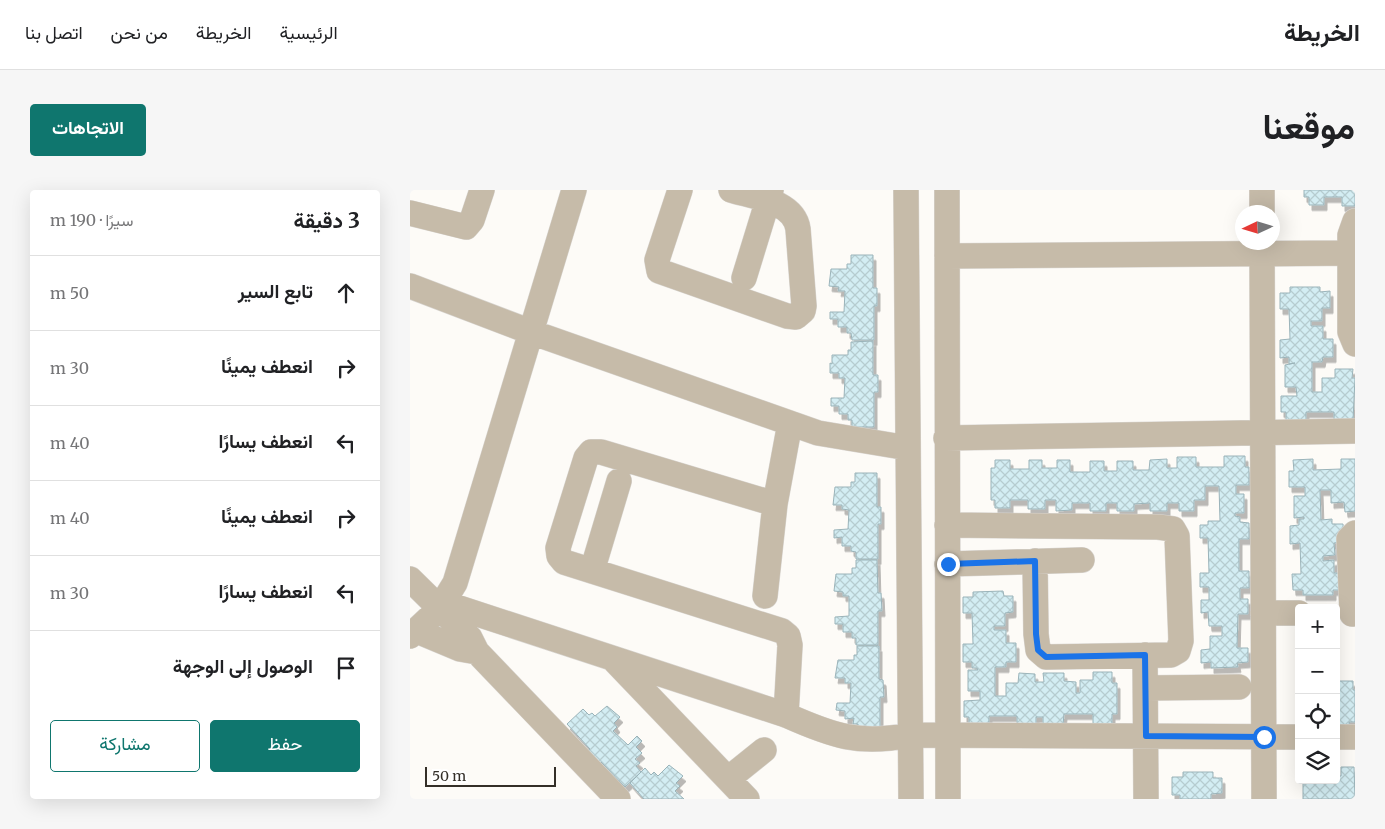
<!DOCTYPE html>
<html lang="ar">
<head>
<meta charset="utf-8">
<style>
	:root { --surface:#fff; --page:#f6f6f6; --text:#202124; --muted:#757577; --line:#e0e0e0; --accent:#0f766e }
	body { margin:0; font-family:Merriweather,Vazirmatn,serif; background:var(--page); color:var(--text); direction:rtl }
	.controls { position:absolute; right:15px; bottom:15px; display:grid; overflow:hidden; border-radius:5px; box-shadow:0 5px 20px #0002 }
	.controls button { width:45px; height:45px; display:grid; place-items:center; padding:0; border:0; border-bottom:1px solid var(--line); background:var(--surface); color:var(--text); font:25px sans-serif }
	.compass { position:absolute; left:825px; top:15px; width:45px; height:45px; border-radius:50%; background:var(--surface); box-shadow:0 5px 20px #0002; rotate:266deg }
	.scale { position:absolute; left:15px; bottom:12px; width:131px; box-sizing:border-box; padding-left:5px; border:2px solid #342f28; border-top:0; font-size:14px; line-height:18px; white-space:nowrap; color:#342f28; -webkit-text-stroke:4px #fff; paint-order:stroke }
	.stop { position:absolute; width:15px; height:15px; margin:-11px; border:4px solid #1a73e8; border-radius:50%; background:#fff }
	.stop.end { background:#1a73e8; border-color:#fff; box-shadow:0 1px 5px #0008 }
	.list { margin:0; padding:0; list-style:none }
	h2 { display:flex; justify-content:space-between; align-items:center; height:65px; margin:0; padding:0 20px; font-size:21px }
	h2 small { font-size:16px; font-weight:400; color:var(--muted) }
	.list li { display:grid; grid-template-columns:32px 1fr auto; gap:15px; align-items:center; box-sizing:border-box; height:75px; padding:0 20px; border-top:1px solid var(--line) }
	.list b { display:block; font-size:19px; white-space:nowrap }
	.list em { font-size:16px; font-style:normal; color:var(--muted) }
	.actions { display:flex; gap:10px; padding:15px 20px }
	.actions a { flex:1; padding:11px 0; border:1px solid var(--accent); border-radius:5px; text-align:center; font-size:18px; color:var(--accent) }
	.actions .main { background:var(--accent); color:#fff }
	.icon { flex:none; width:28px; height:28px; fill:none; stroke:currentColor; stroke-width:2; stroke-linecap:round; stroke-linejoin:round }
	.map { position:relative; flex:none; width:945px; height:609px; overflow:hidden; direction:ltr; border-radius:5px }
	header { display:flex; align-items:center; gap:30px; box-sizing:border-box; height:70px; padding:0 25px; background:var(--surface); border-bottom:1px solid var(--line) }
	header strong { font-size:24px }
	nav { display:flex; gap:28px; margin-inline-start:auto; font-size:18px }
	.intro { display:flex; align-items:center; justify-content:space-between; box-sizing:border-box; height:120px; padding:0 30px }
	h1 { margin:0; font-size:35px }
	.button { padding:12px 22px; border-radius:5px; background:var(--accent); color:#fff; font-size:18px; font-weight:700 }
	main { display:flex; gap:30px; padding:0 30px }
	aside { flex:1; background:var(--surface); border-radius:5px; box-shadow:0 5px 20px #0002 }
	.map>svg:first-child { display:block }
	.building { fill:url(#building-cross-hatch); stroke:#9ab3b9; filter:url(#shadow) }
	.lines { fill:none; stroke-linecap:round; stroke-linejoin:round }
	.minor-casing { stroke:#d9d6d2; stroke-width:26 }
	.minor { stroke:#c6bba9; stroke-width:25 }
	.route { stroke:#1a73e8; stroke-width:6 }
</style>
</head>
<body>
<header>
<strong>الخريطة</strong>
<nav><a>الرئيسية</a><a>الخريطة</a><a>من نحن</a><a>اتصل بنا</a></nav>
</header>
<div class="intro"><h1>موقعنا</h1><a class="button">الاتجاهات</a></div>
<main>
<div class="map">
<svg width="945" height="609" viewBox="0 0 945 609">
	<defs>
		<pattern id="building-cross-hatch" width="8" height="8" patternUnits="userSpaceOnUse" patternTransform="scale(1.25)"><rect width="8" height="8" fill="#d3edf3"/><path d="M0 0l8 8M0 8l8-8" fill="none" stroke="#b6ccd0"/></pattern>
		<filter id="shadow"><feDropShadow dx="3" dy="5.5" stdDeviation="0" flood-color="#0004"/></filter>
	</defs>
	<rect width="100%" height="100%" fill="#fdfbf7"/>
	<path class="building" d="M894,0H945V16H932V7H914V15H899V7H894Z
		M441,65H463V98H467V116H464V150H442L441,143H437V137H428V129H420V122H434L435,101H428L429,97L419,96L421,79H437V74H441Z
		M880,97H910V102L920,101V118H912V131H901V136H913V149H923V167H913L912,172H902V202H912V188H925V179H943L942,188H945L943,231H924V222H896V233H876V222H871V206H887L886,197H875V175L885,173L879,174V167L870,168V150L880,149L879,119H870V103H880Z
		M463,151V185H468V202H464V237H442V230H438V224H429V216H421V208H434L435,188H429V183H420V173L422,174V165H438V160H441V152Z
		M814,266H835V277H839V295H826V304H834V323H825V326L830,327V332L839,333V349H829V381H839V398H830V409H838V424H828L827,458H838V472L827,473L828,477L801,478V472L791,473V460L800,459V446H812V436H799L798,422L791,423V410H799V397H790V383H799L798,348H790V335H798V331H810L809,296H795V310H784V321H769V313H757V321H740V313L724,314V321H707V313H696V321H680V313H662V320L646,321V310H635V319H618V310H600V318H585V310H581V278H585V270H600V279H619V270H632V278H647V270H660V282H680V271H694V281H707V271H723V280H739L740,270L757,269V278H767V267H786V277H814Z
		M903,269V280L931,279V269H945V321L935,322L934,312L921,313V300H910L911,330L922,329V334H933L934,352L924,353L925,365L913,366V371L924,370V383H932L933,400H923V405H893V400H883L882,384H891L890,353L880,354V336L889,335V329H894V327L884,328V306H895V297H879V281H884L883,270Z
		M445,283H467V317H471V334H468V369H446V362L441,361V356H432V347L424,348V340L438,339L439,320L432,319V315H423L425,297H441V292H445Z
		M446,370H467L468,403H471L472,421H468V455H446V448H442V442H433V434H425V427L439,426V406H433V402L424,401L426,384H442V378H446Z
		M593,401L594,406H603V422L595,423V436H584V440H596V453H606V472H596V477H585V506H596V493H608L609,483L625,484V492H634L633,483H654V491L666,492V503H670V490H683V482H702V493H707V524H702V534H683V524H654L653,535L633,536V527H626V536H607V526H579V537L559,538V527H554V511L570,510V501H558V480H568L567,478H562V472H553V454H563L562,423H553V407H563V402Z
		M447,456H469V489L473,490L474,507H470V542H448V534H443L444,528L435,529V521L426,520L427,513H440L441,493H435V488H425L428,470H444V465H447Z
		M926,491H943V500H945V532H939L940,541L927,540Z
		M888,500H889V532L888,533Z
		M197,516L210,527L204,533L207,537L203,541L218,555L227,546L232,551L226,557L232,563L225,569L230,573L226,576L231,582L215,597L191,572L189,574L177,561L180,559L157,534L173,519L179,525L182,523L185,526Z
		M259,575L273,586L266,593L270,596L265,601L274,609H234L220,593L235,578L241,585L244,582L248,586Z
		M931,577H944L945,609H893V590H926V586H931Z
		M773,582H803V588H812V603L801,604V609H770V605H762V587H773Z"/>
	<g class="lines">
		<g class="minor-casing">
			<path id="minor" d="M270,0L247,70L249,81L377,126L386,127L393,121L394,116L388,39C384,11 344,7 321,0
				M496,0L501,609
				M537,0L538,609
				M852,0V22
				M0,23L56,37L62,30L72,0
				M945,31L940,45V142L945,154
				M852,52L854,609
				M537,66L945,63
				M334,88L361,0
				M0,96L121,142L408,243L498,258
				M536,248L945,241
				M365,314L191,262H181L176,268L148,358L149,366L154,372L372,441L378,446L380,455L376,525
				M537,335L748,337L763,339L767,346L771,451L768,461L761,465L636,467L628,460L626,444L625,371
				M537,374L672,370
				M182,381L209,291
				M0,389L60,448L67,462L208,609
				M355,406L365,314L380,233
				M34,413L376,525C423,546 449,555 500,545L889,547
				M853,423H889
				M942,424L939,349L945,343
				M7,441L50,459L67,462
				M0,446L29,419L45,393L164,0
				M735,465L736,609
				M204,470L337,609
				M736,498L829,497
				M926,547H945
				M318,589L354,560"/>
		</g>
		<use href="#minor" class="minor"/>
	</g>
	<g class="lines">
		<path class="route" d="M538,374L625,371L626,444L628,460L636,467L735,465L736,546L854,547"/>
	</g>
</svg>
<div class="controls">
<button>+</button>
<button>−</button>
<button><svg class="icon" aria-label="locate" viewBox="0 0 24 24"><circle cx="12" cy="12" r="6"/><path d="M12 2v4M12 18v4M2 12h4M18 12h4"/></svg></button>
<button><svg class="icon" aria-label="layers" viewBox="0 0 24 24"><path d="M12 4l9 5-9 5-9-5zM3 14l9 5 9-5"/></svg></button>
</div>
<svg class="compass" viewBox="-18 -18 36 36"><path d="M0-13l5 13h-10z" fill="#e53935"/><path d="M0 13l5-13h-10z" fill="#757577"/></svg>
<div class="scale">50 m</div>
<div class="stop" style="left:854px;top:547px"></div>
<div class="stop end" style="left:538px;top:374px"></div>
</div>
<aside>
<h2>3 دقيقة<small>سيرًا · 190 m</small></h2>
<ul class="list">
<li><svg class="icon" aria-label="ahead" viewBox="0 0 24 24"><path d="M12 20V5M6 11l6-6 6 6"/></svg><div><b>تابع السير</b></div><em>50 m</em></li>
<li><svg class="icon" aria-label="right" viewBox="0 0 24 24"><path d="M7 20v-9h11M14 6l5 5-5 5"/></svg><div><b>انعطف يمينًا</b></div><em>30 m</em></li>
<li><svg class="icon" aria-label="left" viewBox="0 0 24 24"><path d="M17 20v-9H6M10 6l-5 5 5 5"/></svg><div><b>انعطف يسارًا</b></div><em>40 m</em></li>
<li><svg class="icon" aria-label="right" viewBox="0 0 24 24"><path d="M7 20v-9h11M14 6l5 5-5 5"/></svg><div><b>انعطف يمينًا</b></div><em>40 m</em></li>
<li><svg class="icon" aria-label="left" viewBox="0 0 24 24"><path d="M17 20v-9H6M10 6l-5 5 5 5"/></svg><div><b>انعطف يسارًا</b></div><em>30 m</em></li>
<li><svg class="icon" aria-label="arrive" viewBox="0 0 24 24"><path d="M6 21V4h12l-3 4 3 4H6"/></svg><div><b>الوصول إلى الوجهة</b></div></li>
</ul>
<div class="actions"><a class="main">حفظ</a><a>مشاركة</a></div>
</aside>
</main>
</body>
</html>
